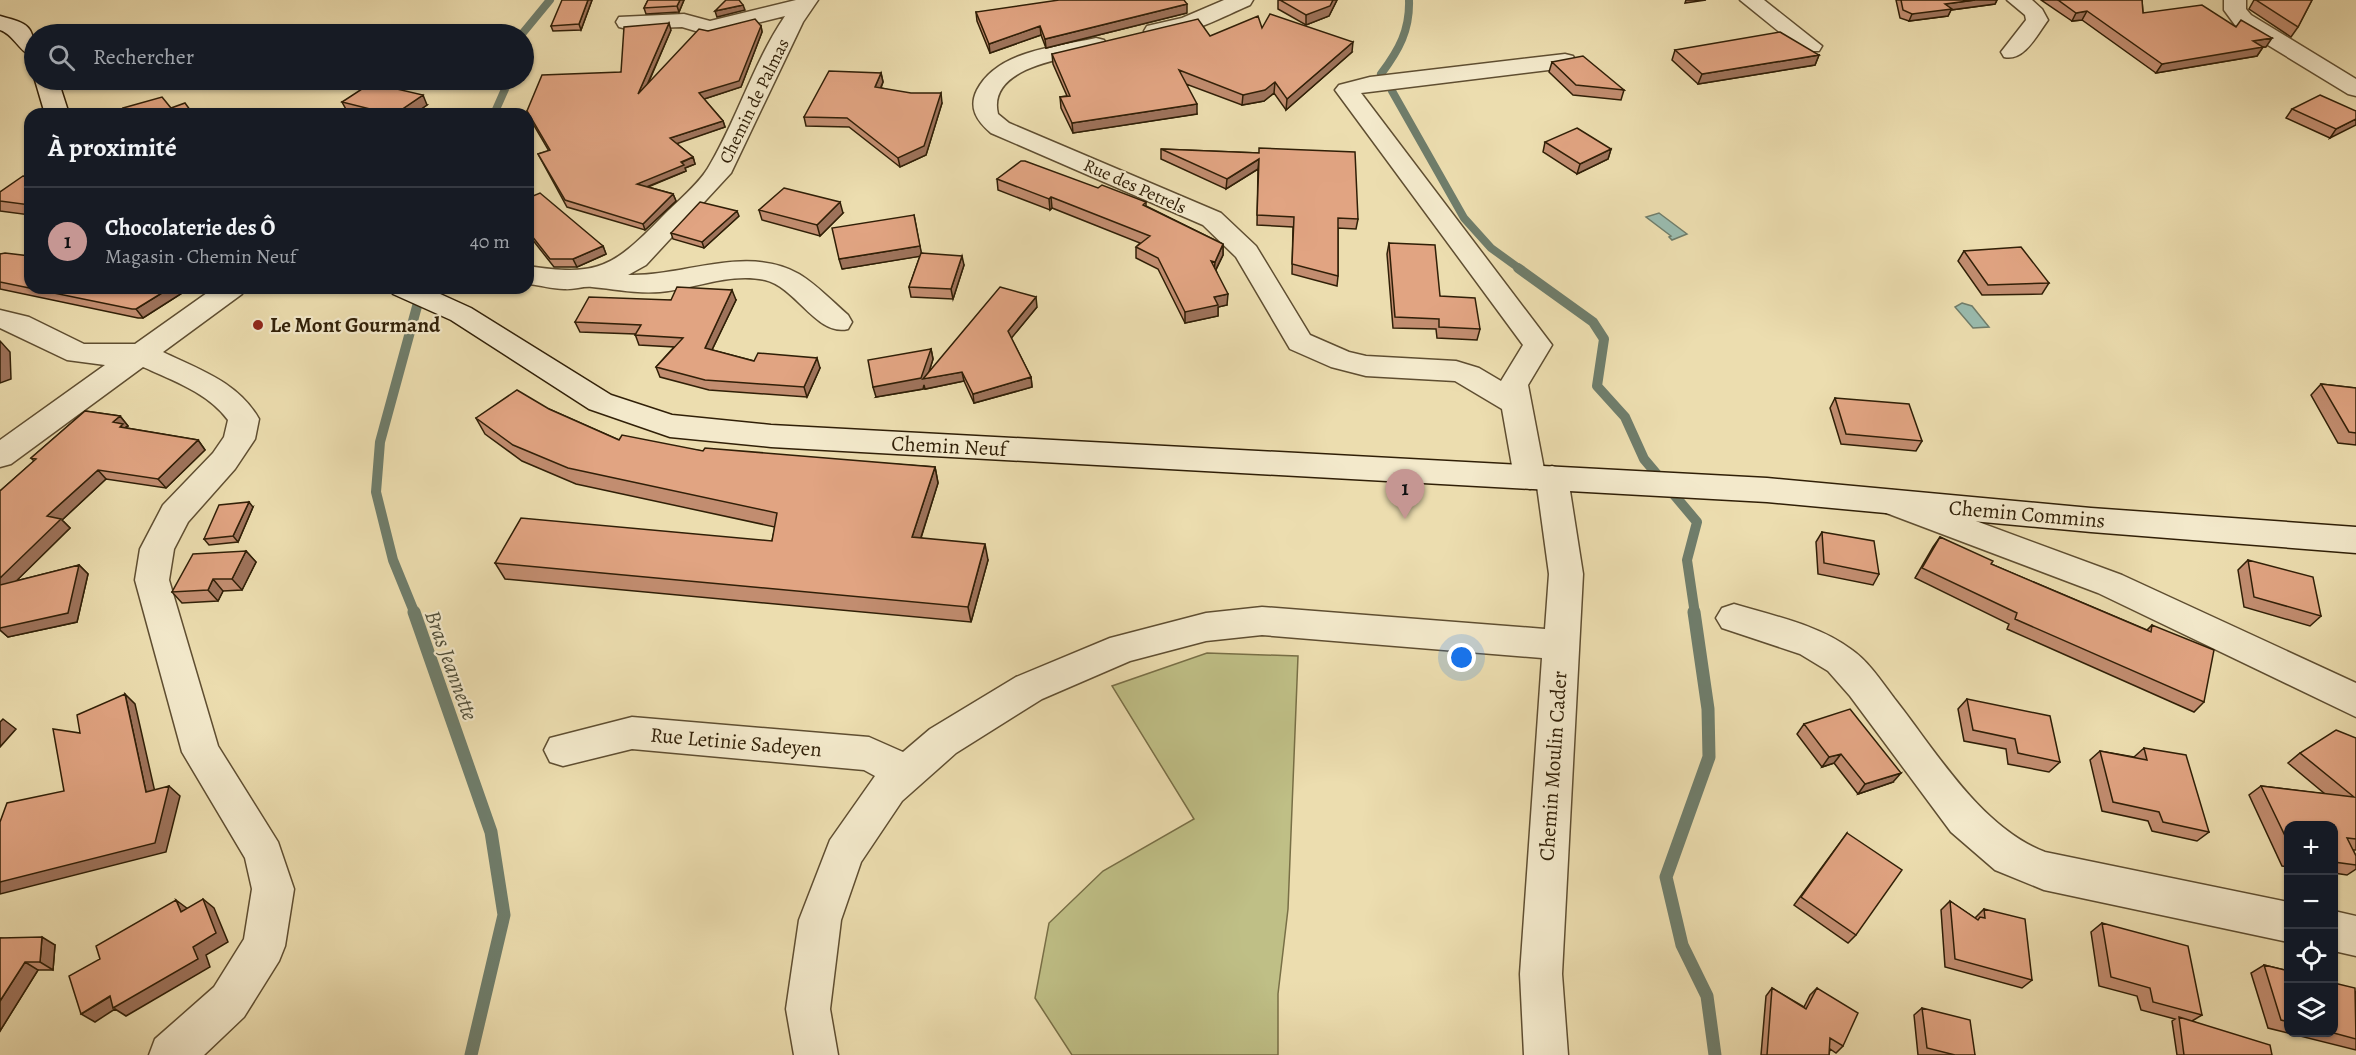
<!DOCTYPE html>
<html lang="fr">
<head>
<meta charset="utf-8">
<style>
	:root { --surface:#171b24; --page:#20242c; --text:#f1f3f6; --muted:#9ea1a6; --line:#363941; --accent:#c59692 }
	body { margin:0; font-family:Alegreya,serif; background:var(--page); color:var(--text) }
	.controls { position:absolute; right:18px; bottom:18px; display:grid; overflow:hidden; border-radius:12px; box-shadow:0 2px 4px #0004 }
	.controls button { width:54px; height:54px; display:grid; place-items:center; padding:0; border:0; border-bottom:2px solid var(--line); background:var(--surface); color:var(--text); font:30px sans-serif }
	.you { position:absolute; left:1462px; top:658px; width:21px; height:21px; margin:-15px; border:4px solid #fff; border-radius:50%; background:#1a73e8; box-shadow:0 0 0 9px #1a73e833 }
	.badge { display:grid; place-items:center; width:39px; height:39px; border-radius:50%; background:var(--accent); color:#111; font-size:20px; font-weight:700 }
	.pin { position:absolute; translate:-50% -50px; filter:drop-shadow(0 2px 3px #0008) }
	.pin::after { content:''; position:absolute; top:32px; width:21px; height:18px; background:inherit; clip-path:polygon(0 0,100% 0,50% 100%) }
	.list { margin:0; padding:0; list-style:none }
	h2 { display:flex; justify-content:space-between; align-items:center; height:78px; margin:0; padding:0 24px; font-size:26px }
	h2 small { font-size:20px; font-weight:400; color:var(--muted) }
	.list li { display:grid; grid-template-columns:39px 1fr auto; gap:18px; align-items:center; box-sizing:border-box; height:108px; padding:0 24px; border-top:2px solid var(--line) }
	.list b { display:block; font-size:22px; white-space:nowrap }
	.list p { margin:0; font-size:20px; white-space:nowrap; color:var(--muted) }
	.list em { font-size:20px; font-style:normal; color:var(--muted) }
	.icon { flex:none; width:33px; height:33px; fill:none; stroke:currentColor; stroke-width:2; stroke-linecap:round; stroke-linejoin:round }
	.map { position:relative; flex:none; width:2356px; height:1055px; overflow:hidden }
	.search { position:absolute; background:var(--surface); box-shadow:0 2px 4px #0004; left:24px; top:24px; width:510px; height:66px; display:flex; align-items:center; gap:15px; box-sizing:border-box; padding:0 21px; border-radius:33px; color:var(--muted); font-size:22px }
	.panel { position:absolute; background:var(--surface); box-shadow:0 2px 4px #0004; left:24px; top:108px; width:510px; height:186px; border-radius:18px }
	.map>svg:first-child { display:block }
	.green { fill:#bfbf86; stroke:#786f46; stroke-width:1.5 }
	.water { fill:#99bbae; stroke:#6f7d6b; stroke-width:1.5 }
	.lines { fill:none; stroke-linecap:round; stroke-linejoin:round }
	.stream-far2 { stroke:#6f7d6b; stroke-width:8 }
	.stream-far1 { stroke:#6f7d6b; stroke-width:10 }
	.stream { stroke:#6f7d6b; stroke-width:13 }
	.street-casing { stroke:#5f4e31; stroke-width:3 }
	.secondary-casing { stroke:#301f07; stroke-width:3 }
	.street { fill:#f3e9cb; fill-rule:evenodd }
	.secondary { fill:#f3e9cb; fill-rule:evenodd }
	.wall { fill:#c28d70; stroke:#301f07; stroke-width:1.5 }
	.shaded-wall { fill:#9e735b; stroke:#301f07; stroke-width:1.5 }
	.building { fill:#e1a482; stroke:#301f07; stroke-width:1.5 }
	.poi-dot { fill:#8f2418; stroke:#f3e9cb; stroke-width:2 }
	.labels { text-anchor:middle; stroke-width:4.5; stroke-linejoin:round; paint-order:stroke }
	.far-street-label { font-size:18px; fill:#301f07; stroke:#f3e9cb }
	.poi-label { font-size:21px; font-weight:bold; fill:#301f07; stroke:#f3e9cb; text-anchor:start }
	.street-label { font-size:21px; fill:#301f07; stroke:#f3e9cb }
	.water-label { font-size:22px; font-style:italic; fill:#504e39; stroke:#f3e9cb }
</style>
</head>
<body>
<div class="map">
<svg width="2356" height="1055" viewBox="0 0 2356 1055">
	<rect width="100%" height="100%" fill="#ecddaf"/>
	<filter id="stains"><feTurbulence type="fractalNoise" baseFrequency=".00333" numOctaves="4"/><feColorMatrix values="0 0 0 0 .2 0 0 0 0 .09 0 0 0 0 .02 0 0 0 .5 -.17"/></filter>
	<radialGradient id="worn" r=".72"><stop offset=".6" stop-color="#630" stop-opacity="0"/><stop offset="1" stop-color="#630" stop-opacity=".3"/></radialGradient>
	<path class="green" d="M1207,653L1298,656L1288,909L1278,994V1055H1072L1035,998L1049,923L1103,871L1194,819L1112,686Z"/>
	<path class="water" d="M1659,213L1687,234L1672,240L1669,237L1671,236L1646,217Z
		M1962,303L1972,306L1989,327L1973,328L1955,307Z"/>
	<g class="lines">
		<path class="stream-far2" d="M522,34L550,0
			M1381,74C1399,50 1410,30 1409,0
			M1392,91L1464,218L1491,248L1520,269
			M494,114L509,80"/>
		<path class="stream-far1" d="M1518,268L1593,322L1604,339L1597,386L1625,417L1644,459L1697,522L1687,560L1695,614
			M415,614L393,560L376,492L380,442L422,288"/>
		<path class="stream" d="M414,612L491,832L504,915L471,1055
			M1694,612L1708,709L1709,757L1666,877L1682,945L1707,996L1715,1055"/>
		<g class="street-casing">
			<path id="street" d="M796,0H818L803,22L731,173L646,265L628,275C683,277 747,244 799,274C817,285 832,301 848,315L852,322L848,329C817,337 796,287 765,280C730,272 694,289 660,292C636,294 615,289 592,287C583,286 573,290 564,289C552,289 540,285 528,284V266C598,277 613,267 661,218C676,202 697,186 708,168C737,120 753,63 785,16L709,35L682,27L627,29L619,27L616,22L619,17L684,14L710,21Z
				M1224,0H1253L1250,5C1224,16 1175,43 1147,36L1144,31L1147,26L1182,18Z
				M1740,0H1764L1822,46L1819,51H1803Z
				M2007,0H2032L2042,9L2048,20C2037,35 2024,62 2004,57L2001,52L2026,20L2025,15Z
				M2224,0H2246V9L2251,15L2356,79V96L2348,94L2235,25L2224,10Z
				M1096,38L1104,40L1107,45L1104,50C1073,57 986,65 998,114L1009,123L1221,213L1256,246L1310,335L1349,352L1366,356L1456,361L1479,368L1501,381L1523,345L1335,90L1339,85L1370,77L1565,54L1573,56L1576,61L1573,66L1565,68L1361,93L1552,345L1528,385L1544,469L1552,466L1563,470L1568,478L1583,574L1562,974L1568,1055H1524L1520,974L1542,658L1262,635L1206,641L1130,661L1042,699L956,753L902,801L861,862L841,920L830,1009L838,1055H794L786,1009L799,920L830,840L875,776L864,770L632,749L563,766L550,762L544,750L550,738L632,717L869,737L903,752L930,729L1016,677L1110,638L1206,613L1262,607L1545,629L1549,574L1537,486L1530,489L1519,485L1514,477L1502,409L1455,381L1366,376L1331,367L1290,349L1236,257L1203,225L991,133C977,121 968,108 977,90C998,50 1057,47 1096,38Z
				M214,288H246L242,294L163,352C200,370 238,382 259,419L255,439L235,469L188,522L174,549L169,580L218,746L278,842L294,889L285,946L279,961L244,1017L204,1055H149L155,1039L214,987L244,939L252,889L245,858L182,752L135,580L140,549L163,505L213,453L224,437L228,420C208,393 174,381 143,367L11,464L0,467V440L105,365L67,360L0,328V310L29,317L84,344H135Z
				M1892,490L2122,575L2356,683V717L2098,593L1881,511L1876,502L1881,493Z
				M1734,604C1774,616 1819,625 1852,650C1869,662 1882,682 1894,698C1936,751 1980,827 2045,852L2288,902V942L2044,890L1995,870L1951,832L1850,696L1828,671L1800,654L1722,628L1716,618L1722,608Z
				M2334,911L2356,916V956L2334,951Z"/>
		</g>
		<g class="secondary-casing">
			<path id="secondary" d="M0,16C29,24 34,25 34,56C19,53 15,35 0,30Z
				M35,80H58L69,114H45Z
				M389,288H427L471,308L611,395L672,415L771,425L1767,478L2091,508L2356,527V553L2091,532L1767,502L771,447L670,437L589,409L451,320L393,294Z"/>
		</g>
		<use href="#street" class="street"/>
		<use href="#secondary" class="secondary"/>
	</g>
	<path class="wall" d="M592,0L581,30L553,31L551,26Z
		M648,0H684L679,12L646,14L644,8Z
		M1278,0H1337L1329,16L1306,25L1278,9Z
		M1896,0H1997L1995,4L1951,10L1948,16L1909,21L1900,18Z
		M2041,0H2142L2143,13L2266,47H2263L2257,56L2156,73L2082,20L2072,21Z
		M2254,0H2312L2298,27L2291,37L2249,9Z
		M976,12L1187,13L1046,48L1041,35L990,53L977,21Z
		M761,26L762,32L741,87L704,99L723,121L725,127L676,143L693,157L695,164L685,168L686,171L648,187L673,194L676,201L645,230L567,207L538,154L549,151L529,117L527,111L621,72L671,30L648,84L708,31Z
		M1262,28L1352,52L1286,110L1274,93L1264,101L1242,105L1186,84L1197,114L1073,133L1061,108L1060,97L1067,96L1053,64L1052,54L1210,36Z
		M1675,50L1819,55L1815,65L1698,84L1672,60Z
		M1552,62L1624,90L1621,100L1573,95L1549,72Z
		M881,73L883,82L881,88L942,103L926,155L900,167L849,127L806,126L804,117Z
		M342,102L427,105L414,114H357L347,111Z
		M2292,109L2356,111L2330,138L2286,118Z
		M1545,142L1611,149L1608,159L1577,174L1543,152Z
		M1161,149L1259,153L1358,219L1356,229L1338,228V276L1337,286L1292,274L1293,227L1257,225L1258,169L1226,189L1161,159Z
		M30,177V215L0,211V192Z
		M997,179L1098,188L1146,202V206L1223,244V255L1216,270L1227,305L1218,307V316L1185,323L1158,269L1136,258V247L1140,243L1052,208L1050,210L998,190Z
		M528,198L603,246L606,254L577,267H554L528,234Z
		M759,210L843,213L820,236L762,220Z
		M914,215L921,253L964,265L953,299L911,297L909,287L920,256L842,269Z
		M739,216L704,248L673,239L671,233Z
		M1389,243L1440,296L1480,329L1477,340L1437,338L1436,329L1393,328L1387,254Z
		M1964,251L2049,283L2042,294L1982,295L1958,261Z
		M0,254L30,288H190L143,318H138L0,289Z
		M671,300H736L712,350L754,361L820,368L807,397L709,390L660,377L656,367L674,347L639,345L635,334L580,332L575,322Z
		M1037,307L1011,338L1031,377L1032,387L974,403L964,381L925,389L924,385L923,389L876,397L931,349L933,359L929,372Z
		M2321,384L2356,388V445L2338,443L2311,395Z
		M1835,398L1922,441L1916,451L1841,444L1830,408Z
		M549,409L619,440L703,451L935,467L938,483L921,538L988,560L971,622L505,579L495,563L772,541L775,527L576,484L522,461L485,434L476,418Z
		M85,411L120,416L128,426L126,427L127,428L198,440L205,450L166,488L106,479L62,520L70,528L16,581L79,565L88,574L77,622L8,637L0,630V491L34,461L31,458Z
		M253,507L238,542L209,545L204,539Z
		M1822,532L1879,574L1873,585L1818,574L1816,542Z
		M1940,537L1991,564L2147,630L2152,625L2204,702L2194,712L2007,629L2009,624L1915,578L1933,547Z
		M246,551L256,562L242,590L223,591L218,601L182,603L172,592Z
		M2248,560L2321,616L2310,626L2244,607L2238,570Z
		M1967,699L2060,762L2049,772L2008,764L2006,749L1964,741L1958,709Z
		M1804,724L1893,782L1858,794L1834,763L1822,767L1797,734Z
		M2356,738V850H2353L2356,856V869L2347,875L2334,873V825H2289V867L2282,866L2249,795L2261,786L2325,794L2288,763L2300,753Z
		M2144,748L2209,832L2197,841L2152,831L2148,821L2102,811L2090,760L2100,751L2134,757Z
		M1847,833L1856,935L1848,943L1794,905Z
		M1950,901L1975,918L1984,909L2032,980L2022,988L1945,967L1941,910Z
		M2102,923L2202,1015L2192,1021L2272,1055H2177L2172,1021L2175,1019L2141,1010L2137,996L2099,986L2091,932Z
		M0,938L55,945L53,970H38L0,1031Z
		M2264,965L2289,971V1032H2334L2356,991V1050L2268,1028L2251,973Z
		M1772,988L1804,1007L1810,995L1817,988L1843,1046L1836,1053L1830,1049L1829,1055H1761L1766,996Z
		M1922,1008L1975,1055H1918L1914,1015Z"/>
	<path class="shaded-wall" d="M588,0H592L581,30L579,24Z
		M680,0H684L679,12L677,6Z
		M1333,0H1337L1329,16L1306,25V15Z
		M1686,0H1706L1685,3Z
		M1975,0H1997L1995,4L1951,10L1948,16L1909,21L1912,14L1945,4Z
		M1187,4V13L1046,48L1045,39Z
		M743,5L745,10L717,17L715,11Z
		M2087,11L2082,20L2072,21L2076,13Z
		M669,23L671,30L640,101L638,94Z
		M761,26L762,32L741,87L701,100L699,93Z
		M1040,26L1041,35L990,53L989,44Z
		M2272,38L2266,47H2263L2257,56L2156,73L2162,64L2253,41Z
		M1353,42L1352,52L1286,110L1287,99Z
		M1819,55L1815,65L1698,84L1702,74Z
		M881,73L883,82L877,96L875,87Z
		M1275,82L1274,93L1264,101L1242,105L1243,95Z
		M941,93L942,103L926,155L900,167L898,158Z
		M423,95L427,105L414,114H395Z
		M1197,104V114L1073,133L1072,123Z
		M2356,119V125L2330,138L2336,129Z
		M723,121L725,127L673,145L670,138Z
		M1611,149L1608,159L1577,174L1580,164Z
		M693,157L695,164L685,168L686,171L639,190L637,184Z
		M1259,159L1258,169L1226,189L1227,179Z
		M673,194L676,201L645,230L643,224Z
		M1051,197L1052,208L1050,210L1049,199Z
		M840,202L843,213L820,236L817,225Z
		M737,211L739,216L704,248L702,242Z
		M1223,244V255L1214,273L1215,262Z
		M603,246L606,254L577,267L573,259Z
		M920,246L922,256L842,269L839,259Z
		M962,256L964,265L953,299L951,289Z
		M170,288H190L143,318L136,309Z
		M732,290L736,300L708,358L705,348Z
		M1228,294L1227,305L1218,307V316L1185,323V312L1214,297Z
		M1036,297L1037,307L1009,341L1008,331Z
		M0,341L10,352L11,379L0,383Z
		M931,349L933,359L927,378L962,372L964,381L925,389L924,385L923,389L876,397L873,387Z
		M817,358L820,368L807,397L804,387Z
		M1031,377L1032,387L974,403L973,394Z
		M120,416L128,426L126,427L131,433L113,422Z
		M198,440L205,450L166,488L158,479Z
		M935,467L938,483L916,553L912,537Z
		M98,470L106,479L62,520L70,528L0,597V578L47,516Z
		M249,502L253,507L238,542L233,536Z
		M985,544L988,560L971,622L968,607Z
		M246,551L256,562L242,590L232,579Z
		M79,565L88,574L77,622L8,637L0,630V618Z
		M213,579L223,591L218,601L208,590Z
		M125,694L135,704L157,801L146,792Z
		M3,719L16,729L0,747V722Z
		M1841,754L1834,763L1822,767L1829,757Z
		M1901,773L1893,782L1858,794L1865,784Z
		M169,786L180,796L166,852L0,894V882Z
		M203,899L214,908L228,942L206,955L210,967L126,1016L115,1009L95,1022L81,1014L193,947Z
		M176,900L188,909L181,912Z
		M42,937L55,945L53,970L40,962Z
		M25,962L38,970L0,1031V1001Z"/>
	<path class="building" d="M562,0H588L579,24L551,26Z
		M648,0H680L677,6L644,8Z
		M726,0H739L743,5L715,11Z
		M1059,0H1184L1187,4L1045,39L1040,26L989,44L976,12Z
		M1280,0H1333L1330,6L1306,15Z
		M1901,0H1975L1945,4L1952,9L1912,14L1903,10Z
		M2058,0H2142L2143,13L2202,5L2236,27L2241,20L2272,38L2253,41L2263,47L2162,64L2087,11L2076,13Z
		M2256,0H2312L2298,27Z
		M1270,14L1353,42L1287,99L1275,82L1265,90L1243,95L1179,70L1197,104L1072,123L1060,97L1070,96L1052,54L1198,19L1210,36L1258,16L1262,28Z
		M755,19L761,26L739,81L699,93L723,121L670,138L693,157L681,162L684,165L637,184L673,194L643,224L565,200L538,154L550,150L527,111L542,75L621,72L624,27L669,23L638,94L699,29L708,31Z
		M1780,32L1819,55L1702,74L1675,50Z
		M1583,56L1624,90L1576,85L1552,62Z
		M829,71L881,73L875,87L911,93H941L924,146L898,158L847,118L804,117Z
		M371,83L423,95L395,114H390L342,102Z
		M2320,95L2356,111V119L2336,129L2292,109Z
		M162,97L171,108L185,103L193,114H127L123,108Z
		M1577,128L1611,149L1580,164L1545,142Z
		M1259,148L1355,152L1358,219L1338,218V276L1292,264L1294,217L1257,215L1259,159L1227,179L1161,149L1259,153Z
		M1021,161H1025L1098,188L1102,185L1146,202L1143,205L1223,244L1215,262L1211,261L1228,294L1214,297L1218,305L1185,312L1158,258L1136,247L1150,236L1051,197L1049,199L997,179Z
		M23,176L30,177V205L0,201V192Z
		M784,188L840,202L817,225L759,210Z
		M540,193L603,246L573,259H550L528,231V198Z
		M700,202L737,211L702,242L671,233Z
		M914,215L920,246L839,259L832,228Z
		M1389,243L1435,245L1440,296L1475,298L1480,329L1439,327V319L1395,317Z
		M2021,247L2049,283L1988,285L1964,251Z
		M5,253L30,256V288H170L136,309H132L0,282V254Z
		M921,253L962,256L951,289L909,287Z
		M677,287L732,290L705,348L754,361L758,353L817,358L804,387L705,380L656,367L683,338L635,335L641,325L575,322L589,297L671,300Z
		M1000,287L1036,297L1008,331L1031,377L973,394L962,372L923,379Z
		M931,349L921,378L873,387L868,360Z
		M2321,384L2356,388V433L2349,432Z
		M517,390L549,409L619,440L622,435L703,451L705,448L935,467L912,537L985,544L968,607L495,563L521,518L772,541L777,513L568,468L513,445L476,418Z
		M1835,398L1909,404L1922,441L1846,434Z
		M85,411L120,416L113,422L123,424L120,427L198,440L158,479L98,470L47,516L61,519L0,578V491L36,459L31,458Z
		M249,502L233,536L204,539L219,505Z
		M1822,532L1874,541L1879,574L1824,563Z
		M1940,537L1993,561L1991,564L2151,632L2152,625L2214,650L2204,702L2015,619L2017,613L1922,568Z
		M246,551L232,579H213L208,590L172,592L193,554Z
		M2248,560L2313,577L2321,616L2254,597Z
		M79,565L68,613L0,628V585Z
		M125,694L146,792L169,786L155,843L0,882V822L7,803L64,791L53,729L80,733L77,715Z
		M1967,699L2050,716L2060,762L2018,753L2015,739L1973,730Z
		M1850,709L1901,773L1865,784L1841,754L1829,757L1804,724Z
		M2336,730L2356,738V839L2347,838L2356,856V865L2334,862V825H2289V844L2261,786L2354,797L2300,753Z
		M2144,748L2186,755L2209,832L2163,822L2159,812L2113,802L2100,751L2147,760Z
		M1847,833L1902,870L1856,935L1801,897Z
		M203,899L216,933L193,947L198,959L113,1008L110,996L81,1014L69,976L100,959L96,946L176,900L181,912Z
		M1950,901L1978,920L1980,917L1985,918L1984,909L2025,919L2032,980L1955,959Z
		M2102,923L2188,946L2202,1015L2153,1002L2150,988L2111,977Z
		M42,937L40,962H25L0,1001V938Z
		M2264,965L2289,971V1022L2281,1020Z
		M2334,983L2355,988L2356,1039L2330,1032H2334Z
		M1772,988L1806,1009L1817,988L1858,1013L1843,1046L1830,1038L1829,1055H1767Z
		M1922,1008L1970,1020L1975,1055H1955L1927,1048Z
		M2179,1017L2270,1045L2272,1055H2184Z"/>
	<circle class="poi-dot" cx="258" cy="325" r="6"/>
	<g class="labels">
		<g class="far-street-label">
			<text transform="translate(754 101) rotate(-64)" y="6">Chemin de Palmas</text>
			<text transform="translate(1135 186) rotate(24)" y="6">Rue des Petrels</text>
		</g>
		<g class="poi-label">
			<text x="270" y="332">Le Mont Gourmand</text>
		</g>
		<g class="street-label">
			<text transform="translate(949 446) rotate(3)" y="7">Chemin Neuf</text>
			<text transform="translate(2027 514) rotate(5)" y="7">Chemin Commins</text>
			<text transform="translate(736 742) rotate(5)" y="7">Rue Letinie Sadeyen</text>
			<text transform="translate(1553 766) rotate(-86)" y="7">Chemin Moulin Cader</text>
		</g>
		<g class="water-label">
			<text transform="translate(452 665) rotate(70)" y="8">Bras Jeannette</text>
		</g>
	</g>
	<rect width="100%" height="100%" filter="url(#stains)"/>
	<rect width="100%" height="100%" fill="url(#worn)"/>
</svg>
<div class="controls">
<button>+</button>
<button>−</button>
<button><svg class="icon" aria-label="locate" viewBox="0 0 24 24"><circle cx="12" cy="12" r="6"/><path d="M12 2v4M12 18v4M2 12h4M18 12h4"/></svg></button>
<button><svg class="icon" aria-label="layers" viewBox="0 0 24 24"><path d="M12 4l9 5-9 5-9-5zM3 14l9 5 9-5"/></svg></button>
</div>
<div class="you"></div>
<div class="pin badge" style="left:1405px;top:519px">1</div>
<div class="search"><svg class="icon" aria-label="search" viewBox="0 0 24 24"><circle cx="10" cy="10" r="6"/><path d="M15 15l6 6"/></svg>Rechercher</div>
<section class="panel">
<h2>À proximité<small></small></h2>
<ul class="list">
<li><span class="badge">1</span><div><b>Chocolaterie des Ô</b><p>Magasin · Chemin Neuf</p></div><em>40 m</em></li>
</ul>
</section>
</div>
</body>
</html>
